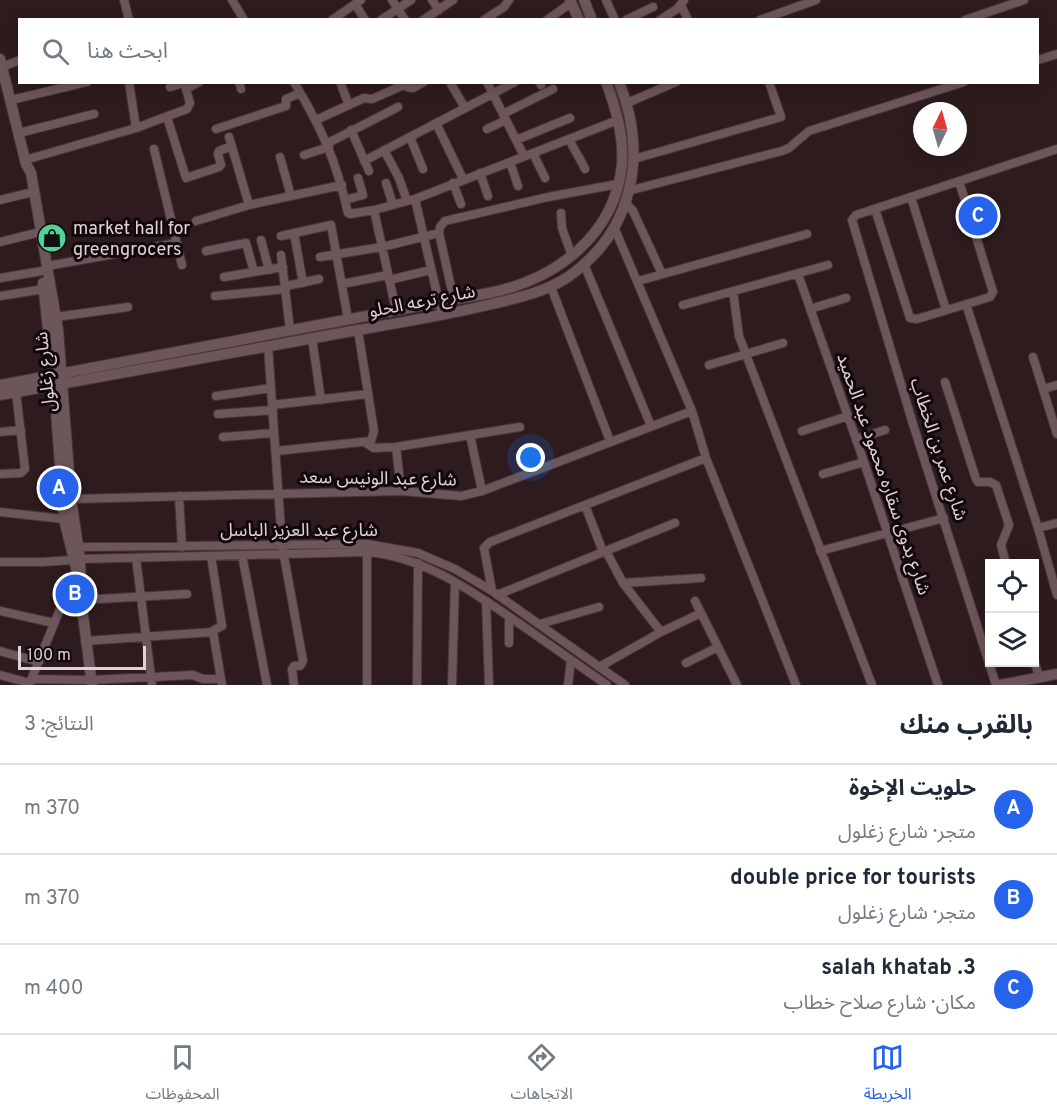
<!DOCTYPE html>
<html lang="ar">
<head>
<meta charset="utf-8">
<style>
	:root { --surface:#fff; --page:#f6f6f7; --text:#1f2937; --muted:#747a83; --line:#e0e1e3; --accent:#2563eb }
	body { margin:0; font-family:Overpass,"Noto Sans Arabic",sans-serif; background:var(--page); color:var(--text); direction:rtl }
	.controls { position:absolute; right:18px; bottom:18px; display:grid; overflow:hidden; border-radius:0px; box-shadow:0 3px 15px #0003 }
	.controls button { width:54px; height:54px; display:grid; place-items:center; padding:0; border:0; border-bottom:2px solid var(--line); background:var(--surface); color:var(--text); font:30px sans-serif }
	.compass { position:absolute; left:913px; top:102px; width:54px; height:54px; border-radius:50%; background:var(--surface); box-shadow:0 3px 15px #0003; rotate:5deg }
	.scale { position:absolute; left:18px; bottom:15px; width:128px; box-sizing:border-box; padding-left:6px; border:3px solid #e0d2d4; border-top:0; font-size:16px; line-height:21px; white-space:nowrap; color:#e0d2d4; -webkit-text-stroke:4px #110809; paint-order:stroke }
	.you { position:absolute; left:531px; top:458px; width:21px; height:21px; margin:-15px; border:4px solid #fff; border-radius:50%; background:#1a73e8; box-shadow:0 0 0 9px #1a73e833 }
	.badge { display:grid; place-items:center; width:39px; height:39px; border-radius:50%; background:var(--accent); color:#fff; font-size:20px; font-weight:700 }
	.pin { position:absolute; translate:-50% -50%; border:3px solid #fff; box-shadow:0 2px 6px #0006 }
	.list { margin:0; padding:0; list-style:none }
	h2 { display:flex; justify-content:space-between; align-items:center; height:78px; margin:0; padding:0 24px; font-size:26px }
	h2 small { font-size:20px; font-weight:400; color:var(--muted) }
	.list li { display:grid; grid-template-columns:39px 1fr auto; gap:18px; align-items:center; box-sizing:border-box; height:90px; padding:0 24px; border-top:2px solid var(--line) }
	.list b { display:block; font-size:22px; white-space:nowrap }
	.list p { margin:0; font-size:20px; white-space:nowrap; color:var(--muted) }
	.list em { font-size:20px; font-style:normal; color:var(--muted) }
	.icon { flex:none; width:33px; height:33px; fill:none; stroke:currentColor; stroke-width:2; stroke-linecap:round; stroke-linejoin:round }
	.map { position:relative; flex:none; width:1057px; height:685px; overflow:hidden; direction:ltr }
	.search { position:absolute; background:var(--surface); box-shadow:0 3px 15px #0003; left:18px; right:18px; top:18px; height:66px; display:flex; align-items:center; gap:15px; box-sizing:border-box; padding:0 21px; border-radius:0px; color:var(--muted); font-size:22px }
	.sheet { height:348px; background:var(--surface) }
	nav { display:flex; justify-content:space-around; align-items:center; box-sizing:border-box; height:84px; border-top:2px solid var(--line); background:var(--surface); font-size:16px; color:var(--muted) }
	nav a { display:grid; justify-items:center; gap:3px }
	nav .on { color:var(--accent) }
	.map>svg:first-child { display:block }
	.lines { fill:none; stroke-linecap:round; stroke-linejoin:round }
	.minor-casing { stroke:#463739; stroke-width:10 }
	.tertiary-casing { stroke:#463739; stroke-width:12 }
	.minor { stroke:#6d5659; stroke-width:8 }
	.tertiary { stroke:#6d5659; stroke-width:10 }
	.labels { text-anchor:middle; stroke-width:6; stroke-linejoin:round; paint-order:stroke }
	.poi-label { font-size:18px; fill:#e0d2d4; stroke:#110809; text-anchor:start }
	.street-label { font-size:18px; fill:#e0d2d4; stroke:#110809 }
</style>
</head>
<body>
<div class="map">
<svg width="1057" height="685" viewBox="0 0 1057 685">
	<rect width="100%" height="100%" fill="#2e1b1e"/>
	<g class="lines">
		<g class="minor-casing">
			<path id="minor" d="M124,0L129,20
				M232,0L244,20
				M392,0L405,20
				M432,0L439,10
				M606,0L615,20
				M355,4L365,20
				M681,5L688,20
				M332,20L361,0
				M381,20L411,0
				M423,20L453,0
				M484,20L504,7L509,0
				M547,20L571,3
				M626,20L653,7
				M660,20L677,9L684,0
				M760,20L816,0
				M965,20L1024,0
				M1038,60L1057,54
				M2,67L20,60
				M129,82L136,128
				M239,82L241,89
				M294,82C322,129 336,160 348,213L350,214L374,210L415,199L618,120
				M340,82L349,105
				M405,82L407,87L413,88L424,82
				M487,82L503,114L553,89
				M539,82L541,85
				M451,84L465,108
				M170,87L184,83
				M11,100L87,82
				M627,103L676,82
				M503,114L524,156
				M167,117L186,178L219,167L221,165L218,154L219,151L232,146
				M316,120L364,98L372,99L406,84
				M436,123L463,179
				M216,129L286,106V99L300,93
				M487,129L506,120
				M351,130L369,171
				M19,133L94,114
				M229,137L249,205
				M410,137L423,169
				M569,139C574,150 580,158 585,169
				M516,140L570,118
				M328,143L398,107
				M154,149L182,265
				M384,150L399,178L407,201
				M533,153L545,178
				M304,155L329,147
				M280,157L291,196
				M634,159L781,117L769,82
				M25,160L136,128L187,109L190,103L186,89L199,82
				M364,161L515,82
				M510,162L518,186
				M480,173L488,196
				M386,183L393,205
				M453,183L461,204
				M628,191L782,151L789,148L809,131L964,82
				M911,197L946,310
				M415,199L442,315
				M0,200L29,193
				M345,200L363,195L358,178
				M625,202L633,211L662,274
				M875,209L910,318L917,319L990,297L993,292L959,181
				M374,210L396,310
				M561,213L562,228L572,256
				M196,221L249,205L342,185
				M294,233L303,283
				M281,236L331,225L348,319
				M261,240L269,270
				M0,242L36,233
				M206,251L246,243L254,272
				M281,255L290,330
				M320,257L382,247L439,233
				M584,264L651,426
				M47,266L177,243
				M798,274L864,462L938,685
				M224,277L283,267
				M0,278L42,271
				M389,280L431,270
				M638,281L807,234
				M342,284L388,275
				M286,286L319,279
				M551,287L610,441
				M733,291L739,336L872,685
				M0,296L44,289
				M215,296L286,289
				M454,300L439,233L440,227L445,221L548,197L618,184
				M966,304L1038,528L1057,595
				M683,305L828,265
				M810,309L846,298
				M56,317L128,307
				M312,338L321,400
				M268,346L282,545L303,661L300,666H294L292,669L294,685
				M1033,357L1057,434
				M709,365L783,343
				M945,382L976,479L978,482H990L996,485L1009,525L1001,545L1006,564
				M1043,389L1057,385
				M216,396L271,388
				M272,405L368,394
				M692,411L706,458
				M218,414L273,410
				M802,431L848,416
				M0,432L21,430
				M470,435L482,491
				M223,437L274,433
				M856,439L885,430
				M366,443L374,448L396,447L520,427
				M396,447L401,491
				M276,451L371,441L374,431L358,330
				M0,474L21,473L25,469L16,392
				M823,474L864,462
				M179,496L182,547
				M71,499L401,491L461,496L482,491L692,411L614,227
				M585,505L603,552
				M0,512L64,519
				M1038,528L1057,523
				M78,547L367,544L418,553L455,569L492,591L625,685
				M606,551L623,583L661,632
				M820,551L944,518
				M242,555L267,685
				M211,556L222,626L214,630L213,632L222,685
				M136,558L152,685
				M80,559L367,552C425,557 473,592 520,624C549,644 578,665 607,685
				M0,562H42L73,560
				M623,583L701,578
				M492,591L484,548L490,542L706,458L796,685
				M497,595L675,523
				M81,600L187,594
				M486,601L489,685
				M695,601L737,685
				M0,611L54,623
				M540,624L599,607
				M85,641L213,632
				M509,643V617
				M0,651L39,662
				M1034,659L1039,677
				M686,663L718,647
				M601,666L661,632L701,613
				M0,675L30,683
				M32,679L91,680L193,675L203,679H221
				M29,685L76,570L80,569
				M367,685V547
				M417,685L418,563
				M452,685L455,582
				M568,685L571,660
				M996,685L912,421L852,220L856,215L1057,149"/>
		</g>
		<g class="tertiary-casing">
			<path id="tertiary" d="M570,0L579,20
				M584,0L592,20
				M0,59L26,164L31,173L58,330L71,499L80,559L81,600L92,685
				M43,283L54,385L64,519L76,568
				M0,385L489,293C555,280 615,236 622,164C624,136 616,108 606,82
				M0,395C119,373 238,351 358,330C403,322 447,315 492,304C518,298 545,292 568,277C634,231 648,154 619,82
				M1000,685L1057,674"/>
		</g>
		<use href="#minor" class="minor"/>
		<use href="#tertiary" class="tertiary"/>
	</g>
	<defs>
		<g id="shop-disc" transform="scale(1.5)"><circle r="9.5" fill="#51d398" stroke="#110809"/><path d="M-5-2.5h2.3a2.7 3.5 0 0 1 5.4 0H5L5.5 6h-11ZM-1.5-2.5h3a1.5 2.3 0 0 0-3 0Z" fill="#111"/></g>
	</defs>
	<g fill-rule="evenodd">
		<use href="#shop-disc" x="52" y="238"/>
	</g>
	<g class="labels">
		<g class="poi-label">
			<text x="73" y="234">market hall for<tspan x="73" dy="21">greengrocers</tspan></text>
		</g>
		<g class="street-label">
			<text transform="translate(422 301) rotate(-11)" y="6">شارع ترعه الحلو</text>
			<text transform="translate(45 372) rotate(-96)" y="6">شارع زغلول</text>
			<text transform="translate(939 449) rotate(72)" y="6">شارع عمر بن الخطاب</text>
			<text transform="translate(884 474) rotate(71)" y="6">شارع بدوى سقاره محمود عبد الحميد</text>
			<text transform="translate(378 478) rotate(1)" y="6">شارع عبد الونيس سعد</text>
			<text x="299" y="536">شارع عبد العزيز الباسل</text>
		</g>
	</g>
</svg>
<div class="controls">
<button><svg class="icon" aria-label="locate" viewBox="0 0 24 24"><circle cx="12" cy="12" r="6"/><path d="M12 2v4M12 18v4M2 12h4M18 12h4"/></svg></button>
<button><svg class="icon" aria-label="layers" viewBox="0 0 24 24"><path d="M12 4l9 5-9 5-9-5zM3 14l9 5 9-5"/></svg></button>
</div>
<svg class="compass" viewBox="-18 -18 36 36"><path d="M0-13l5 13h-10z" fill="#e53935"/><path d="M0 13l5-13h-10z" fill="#747a83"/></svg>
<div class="scale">100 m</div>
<div class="you"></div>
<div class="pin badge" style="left:59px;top:488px">A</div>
<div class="pin badge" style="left:75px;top:594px">B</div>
<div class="pin badge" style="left:978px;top:216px">C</div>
<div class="search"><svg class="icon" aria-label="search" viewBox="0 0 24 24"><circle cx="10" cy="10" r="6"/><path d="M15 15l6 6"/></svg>ابحث هنا</div>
</div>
<section class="sheet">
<h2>بالقرب منك<small>النتائج: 3</small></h2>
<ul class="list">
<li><span class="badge">A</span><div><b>حلويت الإخوة</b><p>متجر · شارع زغلول</p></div><em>370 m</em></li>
<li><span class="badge">B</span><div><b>double price for tourists</b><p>متجر · شارع زغلول</p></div><em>370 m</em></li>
<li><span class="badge">C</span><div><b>3. salah khatab</b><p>مكان · شارع صلاح خطاب</p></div><em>400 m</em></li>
</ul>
</section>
<nav>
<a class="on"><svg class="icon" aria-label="map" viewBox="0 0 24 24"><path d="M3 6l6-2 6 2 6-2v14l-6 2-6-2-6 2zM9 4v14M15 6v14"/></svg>الخريطة</a>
<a><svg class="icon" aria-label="directions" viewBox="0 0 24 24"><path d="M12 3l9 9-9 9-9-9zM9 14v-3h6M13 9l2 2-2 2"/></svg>الاتجاهات</a>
<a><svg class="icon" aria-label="saved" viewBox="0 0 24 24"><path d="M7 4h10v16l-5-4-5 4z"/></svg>المحفوظات</a>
</nav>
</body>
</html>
